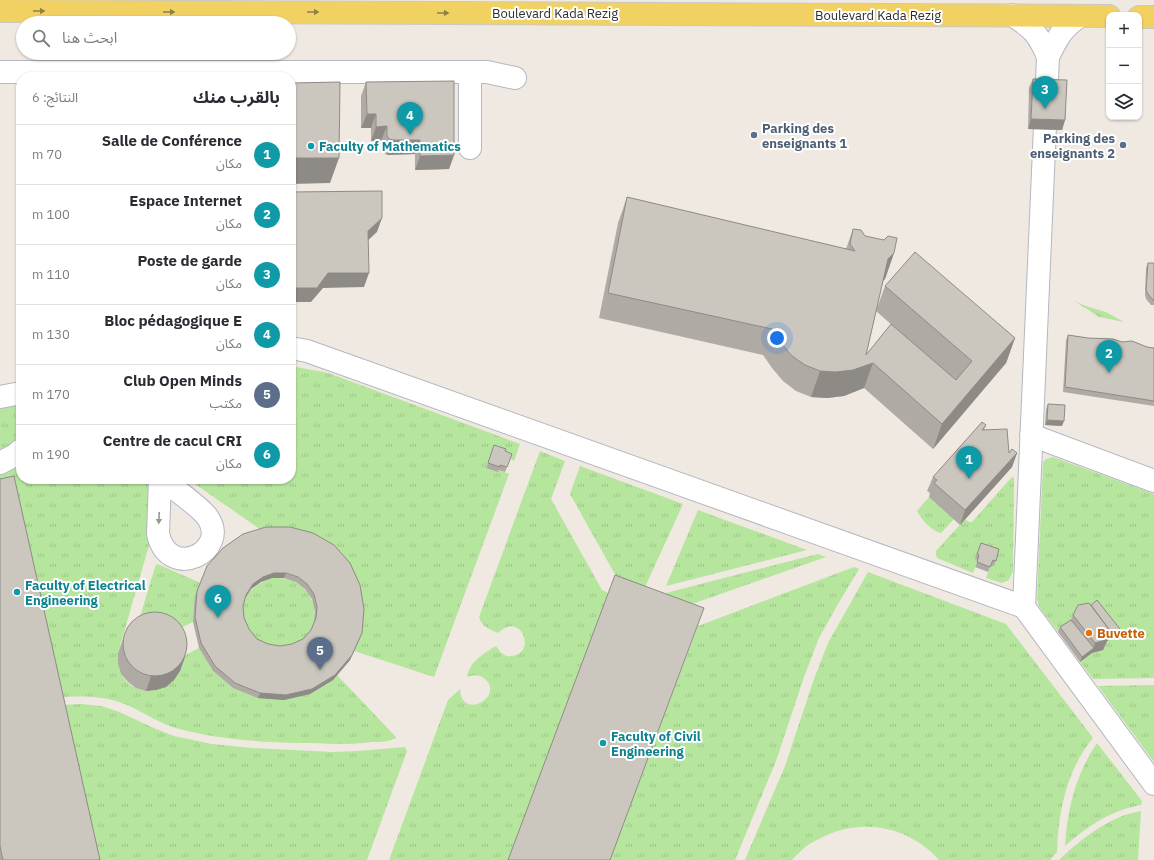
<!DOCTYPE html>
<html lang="ar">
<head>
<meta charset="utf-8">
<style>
	:root { --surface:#fff; --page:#f7f7f7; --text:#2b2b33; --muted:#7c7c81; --line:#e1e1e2; --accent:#4264fb }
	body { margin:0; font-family:"IBM Plex Sans","Noto Sans Arabic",sans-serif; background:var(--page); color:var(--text); direction:rtl }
	.controls { position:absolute; right:12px; top:12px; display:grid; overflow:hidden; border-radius:8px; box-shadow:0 1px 3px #0004 }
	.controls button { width:36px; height:36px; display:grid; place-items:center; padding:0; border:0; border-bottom:1px solid var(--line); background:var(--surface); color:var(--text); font:20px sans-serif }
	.you { position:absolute; left:777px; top:338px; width:14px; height:14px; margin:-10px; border:3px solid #fff; border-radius:50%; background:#1a73e8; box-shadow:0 0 0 6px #1a73e833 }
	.badge { display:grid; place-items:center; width:26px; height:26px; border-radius:50%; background:var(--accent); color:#fff; font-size:13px; font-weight:700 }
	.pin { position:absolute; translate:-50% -33px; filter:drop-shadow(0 1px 2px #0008) }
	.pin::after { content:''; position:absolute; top:21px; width:14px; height:12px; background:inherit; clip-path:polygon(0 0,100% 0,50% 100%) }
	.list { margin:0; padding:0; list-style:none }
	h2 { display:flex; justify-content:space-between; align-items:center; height:52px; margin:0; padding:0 16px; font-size:17px }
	h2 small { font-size:13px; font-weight:400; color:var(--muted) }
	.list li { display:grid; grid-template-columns:26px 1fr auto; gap:12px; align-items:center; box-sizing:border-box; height:60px; padding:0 16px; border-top:1px solid var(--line) }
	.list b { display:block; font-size:15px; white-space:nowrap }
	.list p { margin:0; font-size:13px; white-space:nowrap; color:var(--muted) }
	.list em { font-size:13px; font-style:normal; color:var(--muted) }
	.icon { flex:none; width:22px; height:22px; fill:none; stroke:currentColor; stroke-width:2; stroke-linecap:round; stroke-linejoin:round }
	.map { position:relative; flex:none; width:1154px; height:860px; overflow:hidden; direction:ltr }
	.search { position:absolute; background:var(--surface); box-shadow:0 1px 3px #0004; left:16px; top:16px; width:280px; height:44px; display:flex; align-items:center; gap:10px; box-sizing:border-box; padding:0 14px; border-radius:22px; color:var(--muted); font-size:15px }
	.panel { position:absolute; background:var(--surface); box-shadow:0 1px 3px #0004; left:16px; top:72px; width:280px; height:412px; border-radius:16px; direction:rtl }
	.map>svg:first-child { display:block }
	.grass { fill:url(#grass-tufts) }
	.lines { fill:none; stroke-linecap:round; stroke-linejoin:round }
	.minor-casing { stroke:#b4b7c1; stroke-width:24 }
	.major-casing { stroke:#c9c9c9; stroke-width:24 }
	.minor { stroke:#fff; stroke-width:22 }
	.major { stroke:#f2d163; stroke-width:22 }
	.wall { fill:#afaba4; fill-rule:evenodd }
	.shaded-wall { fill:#8e8b86 }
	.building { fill:#cbc7bf; stroke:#8e8b86; fill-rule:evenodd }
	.oneway { fill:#908048 }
	.oneway2 { fill:#969696 }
	.service-dot { fill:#5c6f8a; stroke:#fff; stroke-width:1.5 }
	.culture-dot { fill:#0f9aa8; stroke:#fff; stroke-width:1.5 }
	.food-dot { fill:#e8710a; stroke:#fff; stroke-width:1.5 }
	.labels { text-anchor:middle; stroke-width:4; stroke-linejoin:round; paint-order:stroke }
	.street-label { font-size:13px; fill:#2e2e2e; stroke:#fff }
	.service-label { font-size:13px; font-weight:bold; fill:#4e5e75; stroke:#fff; text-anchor:start }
	.culture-label { font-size:13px; font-weight:bold; fill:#0d838f; stroke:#fff; text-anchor:start }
	.food-label { font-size:13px; font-weight:bold; fill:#c56008; stroke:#fff; text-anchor:start }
</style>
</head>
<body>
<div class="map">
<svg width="1154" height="860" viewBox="0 0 1154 860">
	<defs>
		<pattern id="grass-tufts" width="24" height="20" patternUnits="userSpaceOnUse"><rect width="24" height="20" fill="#b6e59e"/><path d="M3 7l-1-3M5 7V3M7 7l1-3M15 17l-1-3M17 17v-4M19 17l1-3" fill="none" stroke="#9dc588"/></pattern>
	</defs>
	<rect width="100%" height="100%" fill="#efe9e1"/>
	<path class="grass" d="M1073,300L1085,306L1106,312L1124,322L1099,317Z
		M291,366L328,373L520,444L514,461L492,450L486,468L499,470L509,474L434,677L354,651L264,532L188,479H291Z
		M21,404V435L9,446L0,450V409Z
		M540,451L565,461L551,499L602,590L608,593L508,860H389L448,700L460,689C461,721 505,697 485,679C479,674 473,675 467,677C469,662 484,653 496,646C500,652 504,657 511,656C538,654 521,610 498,633C489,629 482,627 479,617Z
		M1053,457L1154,494V678L1093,679L1080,662L1092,653L1103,650L1069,625L1058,632L1040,608L1037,600L1043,462L1046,459Z
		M21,463V479H152L150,542L118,653C118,660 118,667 121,674C133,697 168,696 179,672C181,668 181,662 182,657L199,648L213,671L233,688L310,694L333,680L337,675L396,737V738C389,742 380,742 372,742C352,745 332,744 311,743C267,743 222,740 179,729C160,724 145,713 127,705C105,695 81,696 58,697L0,488V474L7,472Z
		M580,466L683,504L645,587L617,578L570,494Z
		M1014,477L1013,571L1009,580L1002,583L986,578L991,565H994L975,559L978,560L973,573L937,558L936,555V551L965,519L969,522H972L1011,478Z
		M929,497L954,519L941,533C931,530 924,522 918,513L917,511Z
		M698,510L807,550L666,586Z
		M818,554L826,557L692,604L662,594Z
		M157,564L201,583L193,622L170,633L136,630L155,567Z
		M854,567L859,569L838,604L819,638L804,677L776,761L735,860H610L698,626Z
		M868,572L1006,624L1093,738C1067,769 1058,812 1057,852L1050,860H939C909,826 861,817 821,838C817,840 812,842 808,845C802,849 797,855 792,860H745L785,766L814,679L828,643Z
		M272,578C281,578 289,578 296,582C318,594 322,628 301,643C296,647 285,649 278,651L247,634C245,627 243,620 242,613C239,595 258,583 272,578Z
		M1154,685V762L1098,686Z
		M81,704L101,706L117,711L156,729L174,736L212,744L253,748L333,752L358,751L405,747L407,751L367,860H95L60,705Z
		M1097,743L1142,801L1141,805C1111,810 1088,826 1065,846C1067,809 1076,774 1097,743Z
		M1141,811L1138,860H1059C1081,839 1110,816 1141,811Z"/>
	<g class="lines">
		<g class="minor-casing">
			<path id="minor" d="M1012,15C1033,28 1039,35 1048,57
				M0,72H487L515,78
				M470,72V148
				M291,348L307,351L1024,607L1154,784
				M0,397L21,393
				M1031,435L1154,481
				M0,463L15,455L21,450
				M160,479L158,534C169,582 230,551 208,518C201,507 173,488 161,479
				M1024,607L1048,57C1057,38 1062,28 1080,16"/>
		</g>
		<g class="major-casing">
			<path id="major" d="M0,11L1109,16
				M1139,17H1154"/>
		</g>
		<use href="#minor" class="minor"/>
		<use href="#major" class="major"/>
	</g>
	<path class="wall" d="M1033,79L1065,120L1062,130L1028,129L1029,88Z
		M366,82L454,155L449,169L415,170V154L387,155L384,153L381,150V141H371V128H361V96Z
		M627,197L846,249L853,229L894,253L885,279L883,281L876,311L885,286L1015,338L1006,363L933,449L864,388L844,396L827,398L811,397L796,391L783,381L772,368L763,355L599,318L618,223ZM876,311L894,327L866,355Z
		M1148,263H1154V305H1151L1146,299L1145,295L1146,268Z
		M1068,335L1088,338L1122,342L1154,348V406L1063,392L1066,340Z
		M1048,404L1062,426L1045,425L1046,409Z
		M986,425L984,430L1009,453H1017L1012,467L960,525L929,497L930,493L927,491L933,477Z
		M494,445L505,451L512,454L505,472L499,470L498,472L486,468Z
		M0,479L100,860H0Z
		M266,527L362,633L350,660L333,680L310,694L284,700L258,698L233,688L213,671L199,648L193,622L195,596L207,566ZM272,578H284L296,582L305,589L312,599L315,612L314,622L311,630L303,639L292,644L280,646L268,644L257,639L249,629L244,618L243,606L245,598L251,589L261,582Z
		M981,543L999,549L994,566L991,565L988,572L975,567L978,560L975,559Z
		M1073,615L1118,634L1107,641L1103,650L1092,653L1080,662L1058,632L1060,627L1071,620Z
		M127,628L185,657L180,671L174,680L166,687L156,690L146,691L136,688L128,682L121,674L118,664V653Z"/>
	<path class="shaded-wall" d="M367,114H376L371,128H361Z
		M1031,119L1065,120L1062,130L1028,129Z
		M387,126L381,141H371L376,127Z
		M393,140H420L415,154L387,155Z
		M454,155L449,169L415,170L420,156Z
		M291,158H339L330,183L291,184Z
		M382,218L377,232L363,245L368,231Z
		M894,253L885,279L879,285L888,259Z
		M328,273H369L364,287L323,288L311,302H291V288Z
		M1015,338L1006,363L933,449L942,424Z
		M873,363L864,388L844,396L827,398L811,397L820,371Z
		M1047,420L1064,421L1062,426L1045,425Z
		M1017,453L1012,467L960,525L965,510Z
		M274,573H286L284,578H272L261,582L251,589L244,600L246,595L253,584L263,577Z
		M1120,629L1118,634L1107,641L1103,650L1092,653L1080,662L1082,657L1094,648L1095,643L1111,632Z
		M362,633L350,660L333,680L310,694L284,700L258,698L260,693Z
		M185,657L180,671L174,680L166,687L156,690L146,691L151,676Z"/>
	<path class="building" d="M1033,79L1067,80L1065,120L1031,119Z
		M454,81V155L420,156V140H393L389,139L387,136V126L376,127V114H367L366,82Z
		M340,82L339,158H291V83Z
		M382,191V218L368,231L369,273H328L317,288H291V192Z
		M627,197L855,251L850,244L853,229L861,230L865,236L884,240L888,236L897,238L894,253L888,259L866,355L891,324L956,380L972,361L885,286L915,252L1015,338L942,424L873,363L853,370L836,372L820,371L805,365L792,356L781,343L772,329L608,293Z
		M1148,263H1154V300H1153L1148,294L1146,290Z
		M1068,335L1088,338L1113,339L1122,342L1132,341L1147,347L1154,348V401L1065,387Z
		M1048,404L1065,405L1064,421L1047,420Z
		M982,422L986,425L982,430L1007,429L1009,453L1012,449L1017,453L965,510L934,483L937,480L933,477Z
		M494,445L506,449L505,451L512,454L507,467L500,465V467L488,463Z
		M14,476L100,860H3L0,846V479Z
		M266,527H290L313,533L334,545L350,563L360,585L364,609L362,633L352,655L335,675L312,689L286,695L260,693L235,683L215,666L201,643L195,617L197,591L207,566L223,548L243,534ZM274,573H286L298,577L307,584L314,594L317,607L316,618L311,630L303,639L292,644L280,646L268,644L257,639L249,629L244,618L243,606L246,595L253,584L263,577Z
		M981,543L999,549L996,561L993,560L990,567L977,562L979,555L977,554Z
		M615,575L704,608L610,860H508Z
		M1097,600L1120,629L1109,636L1111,632L1091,605Z
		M1089,603L1111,632L1106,640L1095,643L1073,615L1078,605Z
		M123 644a32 32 0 1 1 64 0a32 32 0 1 1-64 0Z
		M1071,620L1094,648L1082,657L1060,627Z"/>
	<defs><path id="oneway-solid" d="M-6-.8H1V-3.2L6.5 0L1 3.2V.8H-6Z"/></defs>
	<g class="oneway">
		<use href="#oneway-solid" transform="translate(39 11)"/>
		<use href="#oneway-solid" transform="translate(169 12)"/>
		<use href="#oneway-solid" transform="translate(313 12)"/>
		<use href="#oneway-solid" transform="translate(443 13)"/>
	</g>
	<use class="oneway2" href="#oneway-solid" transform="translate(159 518) rotate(92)"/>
	<g class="service-dot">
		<circle cx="754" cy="135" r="4"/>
		<circle cx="1123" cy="145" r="4"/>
	</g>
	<g class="culture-dot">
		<circle cx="311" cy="146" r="4"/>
		<circle cx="17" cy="592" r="4"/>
		<circle cx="603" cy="743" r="4"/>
	</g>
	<circle class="food-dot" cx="1089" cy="633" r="4"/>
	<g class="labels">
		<g class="street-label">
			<text x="555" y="18">Boulevard Kada Rezig</text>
			<text x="878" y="20">Boulevard Kada Rezig</text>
		</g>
		<g class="service-label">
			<text x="762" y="133">Parking des<tspan x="762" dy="15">enseignants 1</tspan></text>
			<text x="1115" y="143" text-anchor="end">Parking des<tspan x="1115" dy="15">enseignants 2</tspan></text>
		</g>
		<g class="culture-label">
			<text x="319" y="151">Faculty of Mathematics</text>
			<text x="25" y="590">Faculty of Electrical<tspan x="25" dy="15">Engineering</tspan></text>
			<text x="611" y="741">Faculty of Civil<tspan x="611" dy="15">Engineering</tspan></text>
		</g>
		<g class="food-label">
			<text x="1097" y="638">Buvette</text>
		</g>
	</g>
</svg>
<div class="controls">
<button>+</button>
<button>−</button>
<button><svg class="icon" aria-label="layers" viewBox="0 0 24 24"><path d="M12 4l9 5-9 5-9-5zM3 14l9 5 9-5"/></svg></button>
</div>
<div class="you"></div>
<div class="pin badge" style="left:969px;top:479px;background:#0f9aa8">1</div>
<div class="pin badge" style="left:1109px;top:373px;background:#0f9aa8">2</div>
<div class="pin badge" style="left:1045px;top:109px;background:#0f9aa8">3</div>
<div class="pin badge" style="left:410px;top:135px;background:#0f9aa8">4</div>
<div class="pin badge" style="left:320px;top:670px;background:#5c6f8a">5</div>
<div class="pin badge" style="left:218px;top:618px;background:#0f9aa8">6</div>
<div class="search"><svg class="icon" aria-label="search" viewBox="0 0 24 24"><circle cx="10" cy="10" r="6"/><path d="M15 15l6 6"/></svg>ابحث هنا</div>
<section class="panel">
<h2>بالقرب منك<small>النتائج: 6</small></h2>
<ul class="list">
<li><span class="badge" style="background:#0f9aa8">1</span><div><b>Salle de Conférence</b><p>مكان</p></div><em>70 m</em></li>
<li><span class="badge" style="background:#0f9aa8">2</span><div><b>Espace Internet</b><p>مكان</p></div><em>100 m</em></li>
<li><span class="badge" style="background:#0f9aa8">3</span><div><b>Poste de garde</b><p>مكان</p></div><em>110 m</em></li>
<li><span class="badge" style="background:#0f9aa8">4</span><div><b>Bloc pédagogique E</b><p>مكان</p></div><em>130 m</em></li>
<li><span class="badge" style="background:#5c6f8a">5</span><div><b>Club Open Minds</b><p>مكتب</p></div><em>170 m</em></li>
<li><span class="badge" style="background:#0f9aa8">6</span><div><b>Centre de cacul CRI</b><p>مكان</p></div><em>190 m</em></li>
</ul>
</section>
</div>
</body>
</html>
